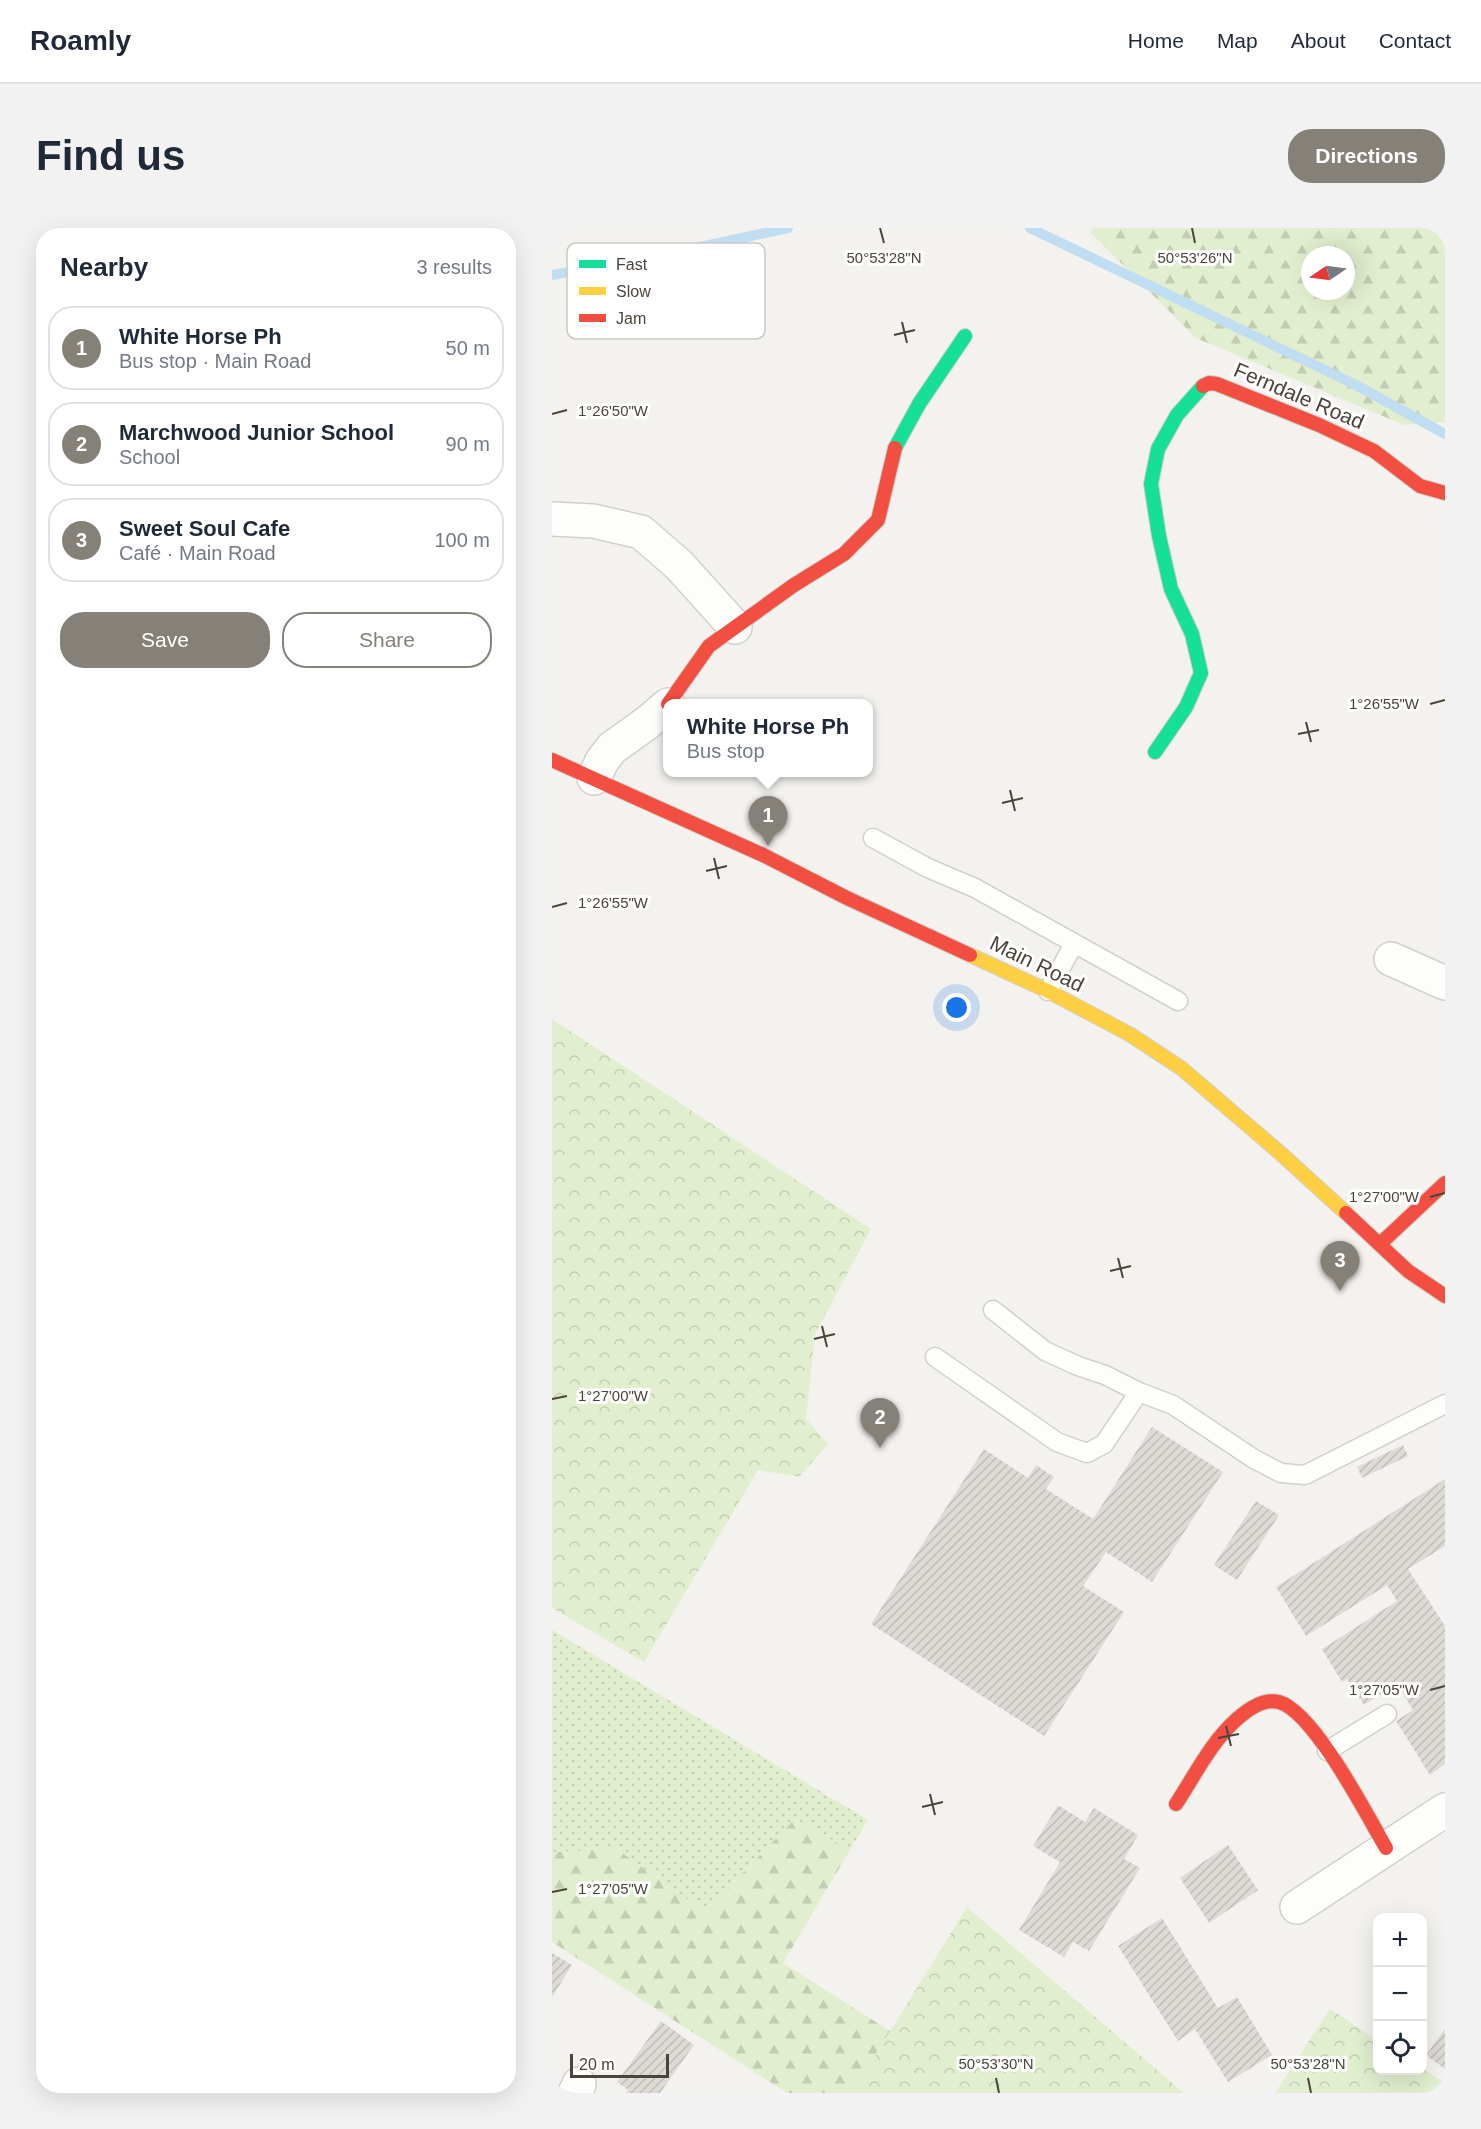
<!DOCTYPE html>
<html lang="en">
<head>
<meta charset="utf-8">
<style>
	:root { --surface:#fff; --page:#f2f2f3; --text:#1f2937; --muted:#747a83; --line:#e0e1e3; --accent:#868178 }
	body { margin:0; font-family:Helvetica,sans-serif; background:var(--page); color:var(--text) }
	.controls { position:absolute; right:18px; bottom:18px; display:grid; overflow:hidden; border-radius:12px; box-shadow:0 6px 24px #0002 }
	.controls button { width:54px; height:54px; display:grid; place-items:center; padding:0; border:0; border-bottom:2px solid var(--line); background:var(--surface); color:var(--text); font:30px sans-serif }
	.compass { position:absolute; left:749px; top:18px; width:54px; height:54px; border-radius:50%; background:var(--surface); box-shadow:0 6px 24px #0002; rotate:257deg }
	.scale { position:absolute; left:18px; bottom:15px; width:99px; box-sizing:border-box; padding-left:6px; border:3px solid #4b4439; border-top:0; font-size:16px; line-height:21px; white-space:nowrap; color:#4b4439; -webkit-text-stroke:4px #fff; paint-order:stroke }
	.you { position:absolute; left:405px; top:780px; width:21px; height:21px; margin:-15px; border:4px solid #fff; border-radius:50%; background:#1a73e8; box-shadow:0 0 0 9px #1a73e833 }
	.badge { display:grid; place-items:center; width:39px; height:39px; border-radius:50%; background:var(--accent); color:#fff; font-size:20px; font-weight:700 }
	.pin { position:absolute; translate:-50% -50px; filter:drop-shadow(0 2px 3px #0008) }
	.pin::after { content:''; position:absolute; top:32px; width:21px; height:18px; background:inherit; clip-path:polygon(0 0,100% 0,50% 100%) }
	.popup { position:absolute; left:111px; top:471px; width:210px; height:78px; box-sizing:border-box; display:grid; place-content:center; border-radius:12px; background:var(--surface); filter:drop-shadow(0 2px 4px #0005); font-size:20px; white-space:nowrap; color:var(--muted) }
	.popup b { font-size:22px; color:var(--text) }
	.popup::after { content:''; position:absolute; left:50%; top:100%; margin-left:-12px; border:12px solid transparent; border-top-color:var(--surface) }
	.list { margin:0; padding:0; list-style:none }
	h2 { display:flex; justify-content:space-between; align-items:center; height:78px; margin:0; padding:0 24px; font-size:26px }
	h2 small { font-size:20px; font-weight:400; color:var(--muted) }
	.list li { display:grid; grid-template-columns:39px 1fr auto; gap:18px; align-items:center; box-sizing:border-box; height:84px; margin:0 12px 12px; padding:0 12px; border:2px solid var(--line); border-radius:24px }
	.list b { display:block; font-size:22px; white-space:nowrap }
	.list p { margin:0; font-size:20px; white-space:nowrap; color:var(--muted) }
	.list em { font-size:20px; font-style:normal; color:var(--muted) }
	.actions { display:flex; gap:12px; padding:18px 24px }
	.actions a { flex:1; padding:14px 0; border:2px solid var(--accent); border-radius:24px; text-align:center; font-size:21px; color:var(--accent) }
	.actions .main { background:var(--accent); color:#fff }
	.icon { flex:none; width:33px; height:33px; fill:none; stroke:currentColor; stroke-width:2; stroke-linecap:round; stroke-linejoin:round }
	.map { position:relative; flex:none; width:893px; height:1865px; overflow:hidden; border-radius:24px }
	header { display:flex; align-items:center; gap:36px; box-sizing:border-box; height:84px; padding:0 30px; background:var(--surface); border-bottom:2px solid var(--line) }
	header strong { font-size:28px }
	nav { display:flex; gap:33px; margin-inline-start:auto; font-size:21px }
	.intro { display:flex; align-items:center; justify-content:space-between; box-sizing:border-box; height:144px; padding:0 36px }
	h1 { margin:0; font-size:42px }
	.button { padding:15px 27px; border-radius:24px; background:var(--accent); color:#fff; font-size:21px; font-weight:700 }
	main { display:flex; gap:36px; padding:0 36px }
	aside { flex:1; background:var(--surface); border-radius:24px; box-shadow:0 6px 24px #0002 }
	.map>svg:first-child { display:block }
	.grass { fill:url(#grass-dots) }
	.forest { fill:url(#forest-firs); fill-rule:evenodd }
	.park { fill:url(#park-crowns) }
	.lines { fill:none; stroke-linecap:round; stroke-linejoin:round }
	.stream { stroke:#c0ddf1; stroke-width:10 }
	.building { fill:url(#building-hatch) }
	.lane-casing { stroke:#d2d0cb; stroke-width:21 }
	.street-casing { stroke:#d2d0cb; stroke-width:36 }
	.fast-casing { stroke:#d3cfc5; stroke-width:16 }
	.slow-casing { stroke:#d3cfc5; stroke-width:16 }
	.jam-casing { stroke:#d3cfc5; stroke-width:16 }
	.lane { stroke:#fdfdfc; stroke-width:18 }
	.street { stroke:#fdfdfc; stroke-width:33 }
	.fast { stroke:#16e098; stroke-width:14 }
	.slow { stroke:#ffcf43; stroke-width:14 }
	.jam { stroke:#f24e42; stroke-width:14 }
	.ticks { fill:none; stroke:#4b4439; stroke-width:2 }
	.labels { text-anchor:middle; stroke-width:6; stroke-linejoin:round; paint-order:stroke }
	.street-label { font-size:21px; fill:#4b4439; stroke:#fff }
	.key { fill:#fff; stroke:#c9c7c4; stroke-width:1.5 }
	.key-label { font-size:16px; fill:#4b4439 }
	.ticks-label { font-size:15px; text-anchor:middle; fill:#4b4439; stroke:#fff; stroke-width:6; stroke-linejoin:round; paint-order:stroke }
</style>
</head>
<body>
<header>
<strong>Roamly</strong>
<nav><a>Home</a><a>Map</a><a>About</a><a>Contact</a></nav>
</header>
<div class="intro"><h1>Find us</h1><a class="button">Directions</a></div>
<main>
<aside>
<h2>Nearby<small>3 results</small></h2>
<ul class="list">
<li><span class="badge">1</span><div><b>White Horse Ph</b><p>Bus stop · Main Road</p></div><em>50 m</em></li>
<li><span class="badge">2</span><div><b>Marchwood Junior School</b><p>School</p></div><em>90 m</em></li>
<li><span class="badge">3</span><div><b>Sweet Soul Cafe</b><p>Café · Main Road</p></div><em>100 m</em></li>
</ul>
<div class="actions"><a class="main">Save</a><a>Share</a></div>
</aside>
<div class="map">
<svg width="893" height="1865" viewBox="0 0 893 1865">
	<defs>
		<pattern id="grass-dots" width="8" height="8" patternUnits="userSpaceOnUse" patternTransform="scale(1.5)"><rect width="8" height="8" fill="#e1eecf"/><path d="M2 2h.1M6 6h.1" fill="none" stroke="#c3cdb2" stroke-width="1.8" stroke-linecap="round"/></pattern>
		<pattern id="forest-firs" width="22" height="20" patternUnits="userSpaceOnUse" patternTransform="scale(1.5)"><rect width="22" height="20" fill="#e1eecf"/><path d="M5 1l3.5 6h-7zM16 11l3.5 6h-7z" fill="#c3cdb2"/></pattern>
		<pattern id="park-crowns" width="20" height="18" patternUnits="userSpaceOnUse" patternTransform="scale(1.5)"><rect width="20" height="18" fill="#e1eecf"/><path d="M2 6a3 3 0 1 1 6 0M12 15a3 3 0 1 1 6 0" fill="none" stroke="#c3cdb2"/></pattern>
		<pattern id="building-hatch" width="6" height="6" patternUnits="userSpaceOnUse" patternTransform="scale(1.5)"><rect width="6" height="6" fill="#dedbd6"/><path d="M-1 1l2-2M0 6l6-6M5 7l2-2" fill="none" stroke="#c0bdb8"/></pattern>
	</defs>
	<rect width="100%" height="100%" fill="#f4f2ee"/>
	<path class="grass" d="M0,1402L316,1592L298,1622L243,1591L153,1684L66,1622L0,1624Z"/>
	<path class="forest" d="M541,0H893V194L852,197L644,110L538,4ZM758,27H794V63H758Z
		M243,1591L298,1622L231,1735L338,1803L300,1865H235L0,1714V1624L66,1622L153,1684Z"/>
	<path class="park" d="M0,791L319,1001L263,1106L254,1191L276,1216L247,1249L206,1242L92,1434L0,1380Z
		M415,1679L632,1865H300Z
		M778,1781L825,1812L826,1842H870L871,1841L893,1855V1865H723Z"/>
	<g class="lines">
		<path class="stream" d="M478,0L804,157L893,206
			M0,47L120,25L236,0"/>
	</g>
	<path class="building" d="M600,1199L671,1244L600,1354L554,1324L531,1358L572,1384L492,1508L319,1396L432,1221L476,1250L484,1237L502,1249L494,1261L541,1291Z
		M851,1217L856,1228L810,1250L805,1239Z
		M893,1251V1318L856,1341L893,1398V1536L878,1547L844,1493L861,1482L845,1456L812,1477L795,1451L790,1454L770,1421L845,1373L835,1357L754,1408L724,1359Z
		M704,1273L727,1287L685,1352L662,1337Z
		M506,1577L533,1594L542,1580L586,1607L572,1631L588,1640L537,1723L521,1714L512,1729L467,1702L508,1634L481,1618Z
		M676,1617L706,1662L657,1695L628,1650Z
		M610,1690L666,1780L685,1769L720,1827L676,1854L643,1801L626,1813L566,1718Z
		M0,1725L20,1737L0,1769Z
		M109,1793L142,1817L108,1865H74L76,1862L65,1854Z
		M893,1801V1841L874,1827Z"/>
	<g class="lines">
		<g class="lane-casing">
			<path id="lane" d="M321,610L376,640L423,660L626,773
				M496,763L522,716
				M441,1082L493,1123L526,1138L553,1147L587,1164L621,1177L702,1231L729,1245L753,1247L893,1176
				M383,1129L505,1214L535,1225L552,1216L587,1164
				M775,1523L835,1486"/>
		</g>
		<g class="street-casing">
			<path id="street" d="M0,291L41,293L89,304L127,337L183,399
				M42,550L50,533L60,520L95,495L116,477
				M839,731L893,755
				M745,1679L893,1582
				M23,1865L27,1856"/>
		</g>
		<g class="fast-casing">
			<path id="fast" d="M343,220L367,176L413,108
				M603,524L634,479L649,445L640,406L619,361L607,308L599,256L606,221L625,187L651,158"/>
		</g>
		<g class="slow-casing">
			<path id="slow" d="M418,727L496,763L579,807L629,840L727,924L794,985"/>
		</g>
		<g class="jam-casing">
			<path id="jam" d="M651,158L657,155L665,156L767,197L822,223L868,258L893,265
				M116,476L157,418L242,357L292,326L326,292L343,220
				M0,532L211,627L295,670L418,727
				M794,985L856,1043L893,1068
				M828,1016L893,955
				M624,1576C643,1547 659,1514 685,1491C695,1482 712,1470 727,1474C762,1484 815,1587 834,1620"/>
		</g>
		<use href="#lane" class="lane"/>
		<use href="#street" class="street"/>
		<use href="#fast" class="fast"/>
		<use href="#slow" class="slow"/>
		<use href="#jam" class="jam"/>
	</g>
	<path class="ticks" d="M328,0L332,15M640,0L643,15M350,94L355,115M342,107L363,102M0,186L15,182M878,476L893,472M754,494L759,514M746,506L767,502M458,562L463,583M450,575L471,570M162,630L167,651M154,643L175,638M0,679L15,675M878,969L893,965M566,1030L571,1050M558,1043L579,1038M270,1098L275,1119M262,1111L283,1106M0,1171L15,1168M878,1462L893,1458M674,1498L679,1518M666,1510L687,1506M378,1566L383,1587M370,1579L391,1574M0,1664L15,1661M444,1850L447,1865M756,1850L759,1865"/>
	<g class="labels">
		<g class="street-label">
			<text transform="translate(747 168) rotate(23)" y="7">Ferndale Road</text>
			<text transform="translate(485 736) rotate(26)" y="7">Main Road</text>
		</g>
	</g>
	<rect x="15" y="15" width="198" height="96" rx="9" class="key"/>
	<rect x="27" y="32" width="27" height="8" fill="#16e098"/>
	<rect x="27" y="59" width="27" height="8" fill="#ffcf43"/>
	<rect x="27" y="86" width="27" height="8" fill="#f24e42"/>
	<g class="key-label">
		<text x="64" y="42">Fast</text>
		<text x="64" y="69">Slow</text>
		<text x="64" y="96">Jam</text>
	</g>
	<g class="ticks-label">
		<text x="332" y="35">50°53'28"N</text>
		<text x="643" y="35">50°53'26"N</text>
		<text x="61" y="188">1°26'50"W</text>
		<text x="832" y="481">1°26'55"W</text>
		<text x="61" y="680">1°26'55"W</text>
		<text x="832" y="974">1°27'00"W</text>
		<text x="61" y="1173">1°27'00"W</text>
		<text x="832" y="1467">1°27'05"W</text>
		<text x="61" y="1666">1°27'05"W</text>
		<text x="444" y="1841">50°53'30"N</text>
		<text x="756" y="1841">50°53'28"N</text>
	</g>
</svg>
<div class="controls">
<button>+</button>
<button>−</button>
<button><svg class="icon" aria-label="locate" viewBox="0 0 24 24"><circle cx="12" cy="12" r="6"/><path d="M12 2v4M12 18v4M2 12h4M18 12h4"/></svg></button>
</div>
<svg class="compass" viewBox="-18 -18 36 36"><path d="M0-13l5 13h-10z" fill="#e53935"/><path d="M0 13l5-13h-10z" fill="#747a83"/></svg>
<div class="scale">20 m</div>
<div class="you"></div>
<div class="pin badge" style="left:216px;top:618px">1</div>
<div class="popup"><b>White Horse Ph</b>Bus stop</div>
<div class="pin badge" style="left:328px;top:1220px">2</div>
<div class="pin badge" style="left:788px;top:1063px">3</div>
</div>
</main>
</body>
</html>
